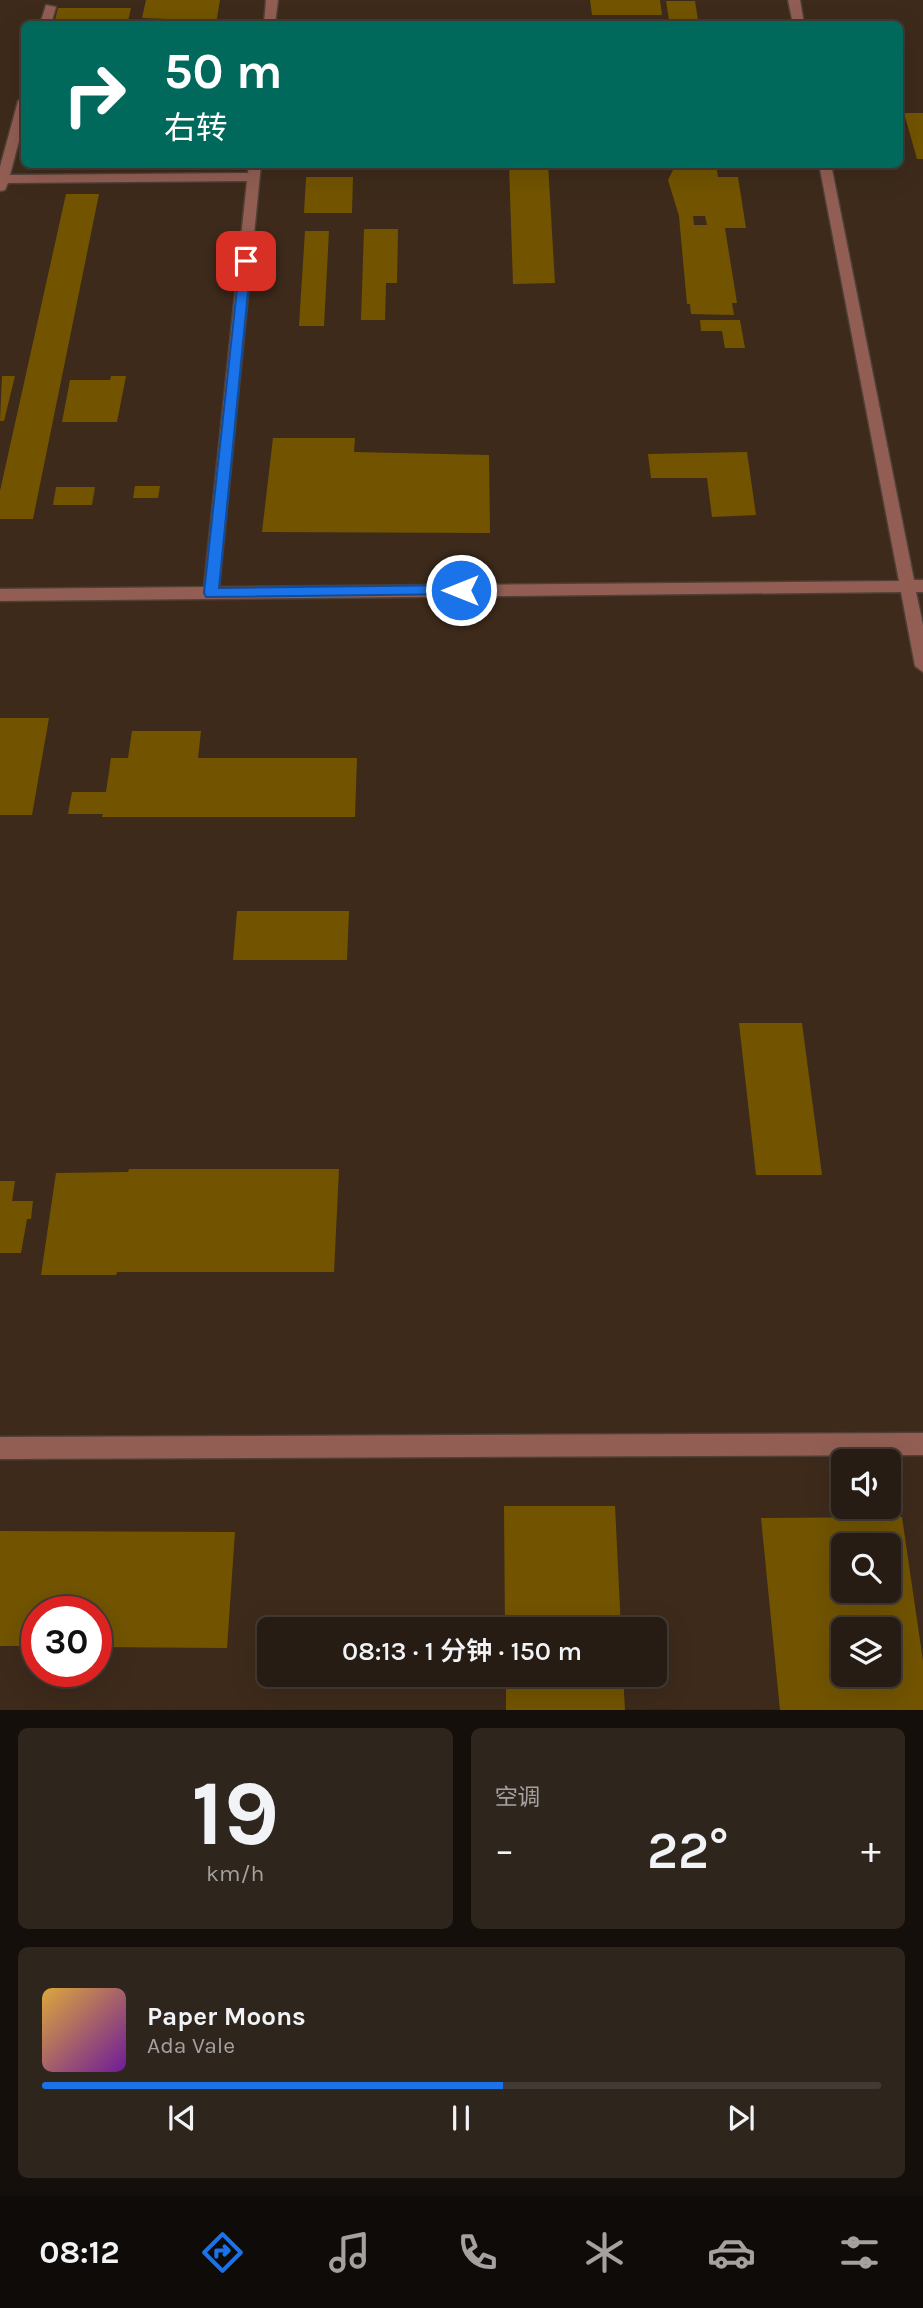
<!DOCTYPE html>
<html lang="zh">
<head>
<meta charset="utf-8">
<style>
	:root { --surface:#261c14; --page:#2e251d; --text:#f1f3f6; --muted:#a4a1a0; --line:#423a34; --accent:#1a73e8 }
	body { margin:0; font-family:Karla,"Noto Sans SC",sans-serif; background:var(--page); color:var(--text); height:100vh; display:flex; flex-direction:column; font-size:26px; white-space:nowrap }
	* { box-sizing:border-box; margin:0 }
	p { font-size:23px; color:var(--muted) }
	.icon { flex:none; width:38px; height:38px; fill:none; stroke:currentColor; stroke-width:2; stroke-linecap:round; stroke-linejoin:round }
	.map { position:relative; height:1710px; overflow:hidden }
	.panel { display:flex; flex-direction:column; gap:18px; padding:18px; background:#150f0b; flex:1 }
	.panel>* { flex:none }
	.hud { position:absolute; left:21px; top:21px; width:882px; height:147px; border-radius:10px; box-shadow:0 7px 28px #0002,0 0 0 2px var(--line); background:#00695c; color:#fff; overflow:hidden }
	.tools { position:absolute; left:831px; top:1449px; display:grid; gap:14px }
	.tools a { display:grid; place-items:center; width:70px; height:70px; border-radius:10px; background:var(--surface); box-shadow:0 7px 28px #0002,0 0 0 2px var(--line); font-size:35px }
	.speed { position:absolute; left:21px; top:1596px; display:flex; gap:14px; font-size:35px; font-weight:700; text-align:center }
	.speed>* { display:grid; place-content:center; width:91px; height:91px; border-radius:50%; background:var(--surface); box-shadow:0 7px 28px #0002,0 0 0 2px var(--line); line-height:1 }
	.speed .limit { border:10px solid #d22; background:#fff; color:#111 }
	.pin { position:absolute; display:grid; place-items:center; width:60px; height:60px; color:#fff; margin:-30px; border-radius:14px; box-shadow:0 4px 10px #0006 }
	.me { position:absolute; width:77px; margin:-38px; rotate:270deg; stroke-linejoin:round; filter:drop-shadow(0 0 5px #0008) }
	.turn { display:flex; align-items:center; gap:24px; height:147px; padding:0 28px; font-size:32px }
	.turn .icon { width:91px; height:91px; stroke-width:2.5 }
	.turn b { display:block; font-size:49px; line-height:60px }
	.big { font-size:52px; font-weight:600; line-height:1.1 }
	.panel .tile { flex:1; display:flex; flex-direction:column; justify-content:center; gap:10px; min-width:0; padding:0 24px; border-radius:10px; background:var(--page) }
	.panel .dial { align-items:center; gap:0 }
	.dial b { font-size:91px; line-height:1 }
	.song { display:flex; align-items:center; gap:21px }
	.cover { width:84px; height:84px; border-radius:10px; background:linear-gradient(135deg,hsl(40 70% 55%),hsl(280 70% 35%)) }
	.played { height:7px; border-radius:4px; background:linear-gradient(90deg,var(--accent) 55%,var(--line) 55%) }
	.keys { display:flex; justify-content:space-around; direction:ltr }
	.heat { display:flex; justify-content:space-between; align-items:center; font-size:38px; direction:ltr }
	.panel .tiles { flex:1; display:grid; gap:18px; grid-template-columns:1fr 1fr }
	.tile:last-child { grid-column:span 2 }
	.trip { position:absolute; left:257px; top:1617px; width:410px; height:70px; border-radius:10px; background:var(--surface); box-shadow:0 7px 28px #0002,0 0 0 2px var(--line); font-weight:600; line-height:70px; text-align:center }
	.tab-bar { display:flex; height:112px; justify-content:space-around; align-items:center; background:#0f0b08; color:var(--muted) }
	.tab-bar .icon { width:49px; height:49px }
	.tab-bar .selected { color:var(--accent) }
	.tab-bar b { font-size:32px; color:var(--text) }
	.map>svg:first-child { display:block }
	.built { fill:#3d2a1b; fill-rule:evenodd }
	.building { fill:#725400; fill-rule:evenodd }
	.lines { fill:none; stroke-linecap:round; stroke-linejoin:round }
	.minor-casing { stroke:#4e4037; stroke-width:3 }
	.minor { fill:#925e53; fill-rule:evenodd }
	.route { fill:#1a73e8; stroke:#114b97; stroke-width:2 }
</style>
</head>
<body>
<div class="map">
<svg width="923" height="1710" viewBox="0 0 923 1710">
	<rect width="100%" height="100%" fill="#33251b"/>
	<path class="built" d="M0 0H923V1709L0 1710ZM24 24H900V164H24ZM844 1461H889V1507H844ZM844 1545H889V1591H844ZM37 1612H96V1671H37ZM270 1629H654V1675H270ZM844 1629H889V1675H844Z"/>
	<g class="building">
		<path d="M146 0H220L216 24H196V20L142 18Z"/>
		<path d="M590 0H660L662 15H592Z"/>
		<path d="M666 1H695L698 20H669Z"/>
		<path d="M58 8H131L128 21H154L153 24H54Z"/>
		<path d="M904 113H923V159H917Z"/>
		<path d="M509 164H548L555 283 513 284Z"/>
		<path d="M673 164H716L718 177H738L746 228H725L737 303H732L734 315 691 314 690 304H687L679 216 668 180 673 170ZM693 216H705L707 225H694Z"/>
		<path d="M306 177H353L352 213H304Z"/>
		<path d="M66 194H99L33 519H0V491Z"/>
		<path d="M364 229H398L397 283H386L385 320H361Z"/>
		<path d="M305 231H329L324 326H299Z"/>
		<path d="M700 320H740L745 348H725L722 331H701Z"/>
		<path d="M2 376H15L4 421H0Z"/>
		<path d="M111 376H126L117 422H62L70 380H110Z"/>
		<path d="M273 438H355L354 452 489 455 490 533 262 532Z"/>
		<path d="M747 452 756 515 712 517 707 478H651L648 454Z"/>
		<path d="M135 486H160L158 498H133Z"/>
		<path d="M56 487H95L92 505H53Z"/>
		<path d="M0 718H49L32 815H0Z"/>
		<path d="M132 731H201L198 758H357L355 817H102L103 814H68L72 792H106L111 758H128Z"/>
		<path d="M237 911H349L347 960H233Z"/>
		<path d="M739 1023H802L822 1175H756Z"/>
		<path d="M129 1169H339L334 1272H117L116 1275H41L56 1173 128 1172Z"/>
		<path d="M0 1181H15L12 1201H33L31 1219H27L21 1253H0Z"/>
		<path d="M504 1506H615L621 1629H505Z"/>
		<path d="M902 1517 923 1661V1710H780L761 1518ZM844 1545H889V1591H844ZM844 1629H889V1675H844Z"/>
		<path d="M0 1531 235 1532 227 1648 96 1647V1612H37V1646H0Z"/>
		<path d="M506 1675H623L625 1710H506Z"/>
	</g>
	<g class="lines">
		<g class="minor-casing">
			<g id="minor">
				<path d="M266 0H278L275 24H264Z"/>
				<path d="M788 0H800L804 24H793Z"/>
				<path d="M46 5 56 7 51 24H40Z"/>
				<path d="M24 97V122L10 175 248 173 249 164H261L219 587 899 581 819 164H831L914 580H923V592H916L923 625V672L915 666 901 592 0 601V589L204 587 247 181 8 183 5 190 0 191V167L18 101Z"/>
				<path d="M923 1433V1455L0 1459V1437Z"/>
			</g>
		</g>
		<use href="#minor" class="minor"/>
	</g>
	<path class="route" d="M246 257 251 261 219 588 461 585 466 587V594L206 597 204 593 240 261Z"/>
</svg>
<div class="tools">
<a><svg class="icon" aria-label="sound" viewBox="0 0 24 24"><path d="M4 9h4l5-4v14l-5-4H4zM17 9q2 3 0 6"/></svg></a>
<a><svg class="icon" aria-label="search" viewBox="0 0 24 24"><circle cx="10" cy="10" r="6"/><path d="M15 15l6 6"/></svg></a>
<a><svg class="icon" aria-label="layers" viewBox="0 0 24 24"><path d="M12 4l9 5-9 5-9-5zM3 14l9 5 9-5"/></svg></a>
</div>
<div class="speed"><div class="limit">30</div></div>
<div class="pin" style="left:246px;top:261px;background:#d93025"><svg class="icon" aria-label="arrive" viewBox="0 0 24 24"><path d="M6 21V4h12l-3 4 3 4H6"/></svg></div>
<svg class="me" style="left:461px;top:590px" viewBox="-20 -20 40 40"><circle r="17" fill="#1a73e8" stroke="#fff" stroke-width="3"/><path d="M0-11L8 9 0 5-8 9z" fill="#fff"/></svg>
<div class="trip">08:13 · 1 分钟 · 150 m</div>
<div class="hud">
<div class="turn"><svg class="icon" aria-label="right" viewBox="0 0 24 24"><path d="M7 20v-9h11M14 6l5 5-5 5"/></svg><div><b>50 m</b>右转</div></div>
</div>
</div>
<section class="panel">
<div class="tiles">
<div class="tile dial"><b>19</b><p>km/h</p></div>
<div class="tile"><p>空调</p>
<div class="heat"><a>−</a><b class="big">22°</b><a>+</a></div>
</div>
<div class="tile">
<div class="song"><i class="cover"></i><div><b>Paper Moons</b><p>Ada Vale</p></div></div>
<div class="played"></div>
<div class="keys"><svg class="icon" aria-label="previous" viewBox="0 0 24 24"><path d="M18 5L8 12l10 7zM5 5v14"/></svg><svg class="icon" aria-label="pause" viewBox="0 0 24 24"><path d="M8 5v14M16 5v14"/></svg><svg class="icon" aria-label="next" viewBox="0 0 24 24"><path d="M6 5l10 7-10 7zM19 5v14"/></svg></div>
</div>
</div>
</section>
<nav class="tab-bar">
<b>08:12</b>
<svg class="icon selected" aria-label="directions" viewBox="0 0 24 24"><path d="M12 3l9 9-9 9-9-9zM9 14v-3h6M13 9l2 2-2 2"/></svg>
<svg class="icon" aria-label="music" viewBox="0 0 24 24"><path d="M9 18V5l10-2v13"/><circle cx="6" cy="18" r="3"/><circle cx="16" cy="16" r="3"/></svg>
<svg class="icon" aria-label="phone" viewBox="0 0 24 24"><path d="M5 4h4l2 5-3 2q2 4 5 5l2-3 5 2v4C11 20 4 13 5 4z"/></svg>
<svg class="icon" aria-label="climate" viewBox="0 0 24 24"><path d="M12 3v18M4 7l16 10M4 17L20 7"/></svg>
<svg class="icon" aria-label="car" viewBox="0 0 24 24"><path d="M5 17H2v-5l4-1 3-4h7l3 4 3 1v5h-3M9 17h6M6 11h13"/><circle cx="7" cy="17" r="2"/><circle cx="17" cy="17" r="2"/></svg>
<svg class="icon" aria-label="filters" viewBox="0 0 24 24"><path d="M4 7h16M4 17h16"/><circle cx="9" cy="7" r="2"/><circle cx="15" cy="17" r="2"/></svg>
</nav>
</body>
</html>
